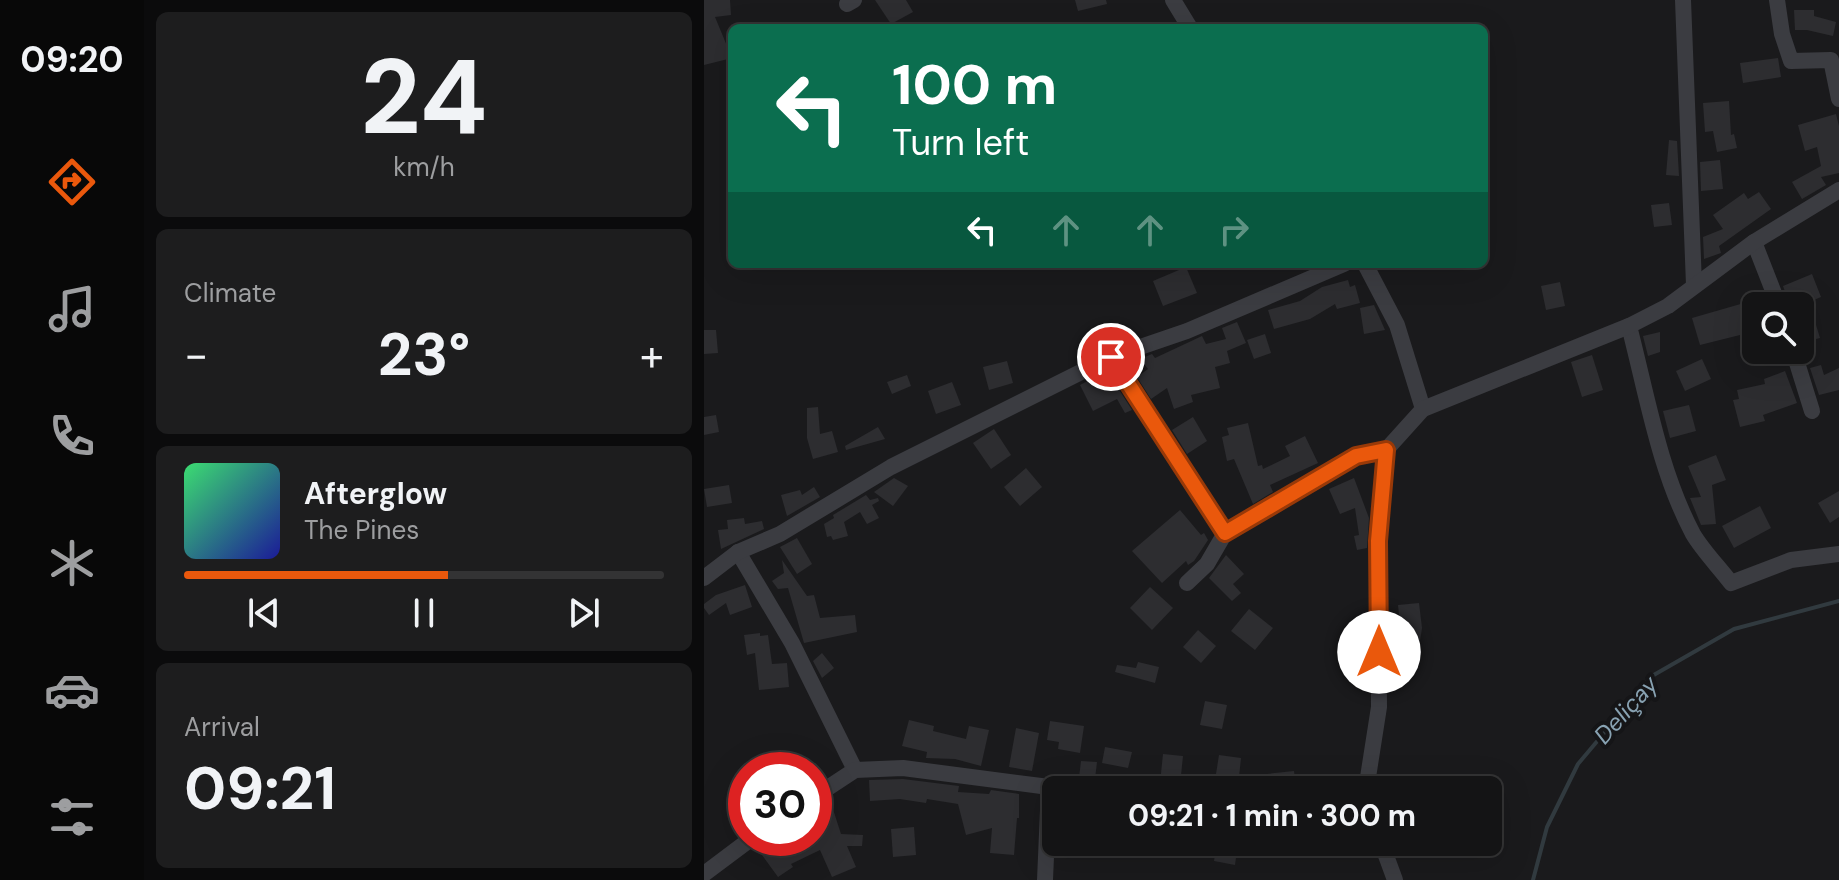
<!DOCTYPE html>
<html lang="en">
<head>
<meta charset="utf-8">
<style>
	:root { --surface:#141415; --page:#1d1d1e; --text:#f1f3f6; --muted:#9d9ea0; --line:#333334; --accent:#ea580c }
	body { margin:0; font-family:"DM Sans",sans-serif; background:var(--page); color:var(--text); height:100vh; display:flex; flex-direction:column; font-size:30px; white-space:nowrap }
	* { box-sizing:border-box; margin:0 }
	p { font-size:26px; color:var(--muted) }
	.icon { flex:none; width:44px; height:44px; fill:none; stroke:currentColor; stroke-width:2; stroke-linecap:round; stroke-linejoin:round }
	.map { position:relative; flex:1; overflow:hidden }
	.panel { display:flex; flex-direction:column; gap:12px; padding:12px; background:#0b0b0c; width:560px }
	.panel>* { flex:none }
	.top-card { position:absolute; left:24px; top:24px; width:760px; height:244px; border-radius:12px; box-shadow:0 8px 32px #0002,0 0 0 2px var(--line); background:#0b6e4f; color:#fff; overflow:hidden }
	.tools { position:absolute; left:1038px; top:292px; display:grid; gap:16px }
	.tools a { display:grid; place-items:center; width:72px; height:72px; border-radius:12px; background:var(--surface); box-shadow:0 8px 32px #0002,0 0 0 2px var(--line); font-size:40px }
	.speed { position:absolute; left:24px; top:752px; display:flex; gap:16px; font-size:40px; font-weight:700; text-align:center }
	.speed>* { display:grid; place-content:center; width:104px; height:104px; border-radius:50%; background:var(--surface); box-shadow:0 8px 32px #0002,0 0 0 2px var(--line); line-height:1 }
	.speed .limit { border:12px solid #d22; background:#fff; color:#111 }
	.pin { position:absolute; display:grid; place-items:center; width:68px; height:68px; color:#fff; margin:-34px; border:4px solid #fff; border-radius:50%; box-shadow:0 2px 8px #0007 }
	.me { position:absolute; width:88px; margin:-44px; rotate:0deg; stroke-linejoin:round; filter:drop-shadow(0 0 6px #0008) }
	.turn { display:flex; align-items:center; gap:28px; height:168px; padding:0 32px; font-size:36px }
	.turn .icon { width:104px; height:104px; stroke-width:2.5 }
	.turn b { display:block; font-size:56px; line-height:68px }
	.lanes { display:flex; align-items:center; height:76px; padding:0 32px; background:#0003; justify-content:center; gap:40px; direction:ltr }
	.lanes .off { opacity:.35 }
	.big { font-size:60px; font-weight:700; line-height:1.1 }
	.panel .tile { flex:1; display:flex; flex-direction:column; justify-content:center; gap:12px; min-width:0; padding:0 28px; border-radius:12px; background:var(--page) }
	.panel .dial { align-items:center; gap:0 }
	.dial b { font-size:104px; line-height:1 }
	.song { display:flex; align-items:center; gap:24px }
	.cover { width:96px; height:96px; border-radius:12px; background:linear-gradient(135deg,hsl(140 70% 55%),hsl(240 70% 35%)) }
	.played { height:8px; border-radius:4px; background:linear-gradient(90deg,var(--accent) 55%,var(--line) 55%) }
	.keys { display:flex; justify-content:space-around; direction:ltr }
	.heat { display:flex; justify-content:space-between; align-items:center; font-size:44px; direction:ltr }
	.trip { position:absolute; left:338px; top:776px; width:460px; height:80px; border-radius:12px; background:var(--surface); box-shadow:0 8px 32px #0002,0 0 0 2px var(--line); font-weight:700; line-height:80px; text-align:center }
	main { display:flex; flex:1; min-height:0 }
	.tab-bar { display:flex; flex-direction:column; width:144px; justify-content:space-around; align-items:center; background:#080808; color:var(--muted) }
	.tab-bar .icon { width:56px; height:56px }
	.tab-bar .current { color:var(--accent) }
	.tab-bar b { font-size:36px; color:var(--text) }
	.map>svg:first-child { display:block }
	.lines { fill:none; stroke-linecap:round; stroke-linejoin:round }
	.stream { stroke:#313a3f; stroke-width:4 }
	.building { fill:#2d2d30 }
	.minor { stroke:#3b3c41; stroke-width:16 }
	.route-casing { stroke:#983908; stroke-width:20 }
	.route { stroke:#ea580c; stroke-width:14 }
	.labels { text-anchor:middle; stroke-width:8; stroke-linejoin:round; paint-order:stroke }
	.water-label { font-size:24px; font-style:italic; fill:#88a2b2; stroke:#151517 }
</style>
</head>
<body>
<main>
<nav class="tab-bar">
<b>09:20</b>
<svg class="icon current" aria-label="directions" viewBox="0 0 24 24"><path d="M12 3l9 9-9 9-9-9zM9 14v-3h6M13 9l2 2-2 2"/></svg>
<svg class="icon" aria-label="music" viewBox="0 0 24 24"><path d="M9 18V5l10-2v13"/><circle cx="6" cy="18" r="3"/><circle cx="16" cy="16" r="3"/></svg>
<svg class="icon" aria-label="phone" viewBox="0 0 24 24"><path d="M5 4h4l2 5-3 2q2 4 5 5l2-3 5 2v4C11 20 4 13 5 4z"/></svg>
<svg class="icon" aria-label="climate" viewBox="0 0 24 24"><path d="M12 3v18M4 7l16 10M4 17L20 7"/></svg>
<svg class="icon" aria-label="car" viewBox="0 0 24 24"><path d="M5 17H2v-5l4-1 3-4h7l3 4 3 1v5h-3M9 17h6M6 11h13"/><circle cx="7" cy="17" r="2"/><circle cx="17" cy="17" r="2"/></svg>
<svg class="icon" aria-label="filters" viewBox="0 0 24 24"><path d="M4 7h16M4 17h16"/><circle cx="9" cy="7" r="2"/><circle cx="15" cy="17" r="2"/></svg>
</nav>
<section class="panel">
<div class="tile dial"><b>24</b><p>km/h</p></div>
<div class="tile"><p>Climate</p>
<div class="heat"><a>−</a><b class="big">23°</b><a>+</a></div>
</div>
<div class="tile">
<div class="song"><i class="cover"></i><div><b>Afterglow</b><p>The Pines</p></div></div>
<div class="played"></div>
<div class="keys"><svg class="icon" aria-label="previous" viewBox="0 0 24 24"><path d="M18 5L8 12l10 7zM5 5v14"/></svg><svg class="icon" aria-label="pause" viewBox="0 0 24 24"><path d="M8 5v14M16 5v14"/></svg><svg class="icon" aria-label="next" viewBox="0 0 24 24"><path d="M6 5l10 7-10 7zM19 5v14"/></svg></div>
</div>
<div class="tile"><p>Arrival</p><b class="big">09:21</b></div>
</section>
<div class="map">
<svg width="1135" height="880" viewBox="0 0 1135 880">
	<rect width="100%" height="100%" fill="#1a1a1c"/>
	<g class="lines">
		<path class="stream" d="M829 880 843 827 874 764 948 676 1030 629 1135 601"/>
	</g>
	<g class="building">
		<path d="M0 0H26L27 15 11 17 28 58 0 65Z"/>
		<path d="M171 0H202L209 12 187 24Z"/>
		<path d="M371 0H402L403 4 374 11Z"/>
		<path d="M1090 10H1110V16L1132 22 1129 36 1103 30H1091Z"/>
		<path d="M1074 58 1077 77 1039 83 1036 63Z"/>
		<path d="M1025 101 1027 135 1030 134 1033 148 1013 152 1009 131 1001 132 999 103Z"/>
		<path d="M1132 114 1135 126V173L1117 177 1122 185 1098 199 1088 182 1117 166 1113 147 1101 151 1094 125Z"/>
		<path d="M965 140 973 141 975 176 962 175Z"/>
		<path d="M1016 160 1019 189 997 191 996 162Z"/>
		<path d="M1055 192 1067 209 1015 246 1017 253 1000 259 999 237 1019 229 1009 215 1040 193 1044 199Z"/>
		<path d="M965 203 968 225 950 227 947 205Z"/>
		<path d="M482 267 493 293 459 306 449 281Z"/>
		<path d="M1108 274 1117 297 1105 302 1116 338 1108 340 1109 344 1099 347 1096 342V306H1086L1079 286Z"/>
		<path d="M644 280 646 287 651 285 656 303 633 309 631 304 606 319 570 329 564 310 596 301 618 287Z"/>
		<path d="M856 282 861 306 842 310 837 286Z"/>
		<path d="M1040 303 1052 331 996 345 988 318Z"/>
		<path d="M670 305 681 330 660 334 656 308Z"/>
		<path d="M533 322 542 343 523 351 526 363 511 367 516 388 487 395 489 402 470 409 463 388 447 399 433 377 444 369 436 359 448 354 451 358 498 336 502 344 522 339 518 328Z"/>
		<path d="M0 330H12L14 353 0 354Z"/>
		<path d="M956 332V352L944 356 939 336Z"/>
		<path d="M561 334 567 353 550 359 543 340Z"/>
		<path d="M888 355 899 390 878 397 867 362Z"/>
		<path d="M998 359 1007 379 981 391 972 371Z"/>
		<path d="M303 361 309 383 285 390 279 367Z"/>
		<path d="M1117 365 1120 375 1135 368V390L1115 395 1106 368Z"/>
		<path d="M403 371 428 410 421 413 413 399 389 411 376 385Z"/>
		<path d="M1081 371 1093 403 1059 415 1061 421 1036 427 1029 400 1035 399 1033 390 1061 384 1060 379Z"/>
		<path d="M203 375 207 386 188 394 183 382Z"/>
		<path d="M248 382 257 405 232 414 224 391Z"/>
		<path d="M985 405 992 431 966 438 959 411Z"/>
		<path d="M114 407 116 434 128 431 134 452 109 459 103 438V408Z"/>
		<path d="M12 415 15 432 0 435V417Z"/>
		<path d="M489 417 503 441 483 454 468 430Z"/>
		<path d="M544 423 554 466 558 465 559 469 586 456 581 446 601 436 614 463 566 485 569 492 549 504 530 459 523 461 518 437 525 435 523 428Z"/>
		<path d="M174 427 181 439 142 450 141 446Z"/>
		<path d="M290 429 307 455 287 469 269 443Z"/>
		<path d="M1012 455 1022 480 1008 485 1012 524 997 525 986 498 997 497 984 466Z"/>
		<path d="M322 468 338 487 316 506 300 487Z"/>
		<path d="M190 478 204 486 189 506 170 492Z"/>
		<path d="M650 478 665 518 663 548 653 550 650 536 655 535 651 508 636 514 625 489Z"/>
		<path d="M25 485 28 503 3 507 0 489Z"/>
		<path d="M110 487 116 497 83 516 77 495 96 490 98 495Z"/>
		<path d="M1135 491V517L1126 523 1114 503Z"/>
		<path d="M162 495 166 500 174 498 175 501 168 505 175 518 163 524 156 512 140 522 144 536 129 540 127 536 123 537 120 524 130 518 129 515Z"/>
		<path d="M1056 506 1067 528 1030 548 1018 526Z"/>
		<path d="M476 510 497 535 500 533 504 540 490 561 484 565 482 561 458 583 428 551Z"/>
		<path d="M40 518 41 524 58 521 60 529 17 549 14 530 24 529 23 520Z"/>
		<path d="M93 538 108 564 93 574 76 547Z"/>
		<path d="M522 555 540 574 529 584 537 593 528 601 505 578Z"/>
		<path d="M78 560 103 596 110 595 116 618 151 615 153 632 100 643 84 588 74 589 68 581 80 573Z"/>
		<path d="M41 585 48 607 26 615 22 603 5 615 0 608V604L12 595Z"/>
		<path d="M446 587 469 608 448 630 426 608Z"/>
		<path d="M715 603 718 628 714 654 694 651 697 634 694 605Z"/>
		<path d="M545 609 569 628 551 650 527 631Z"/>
		<path d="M494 630 512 646 497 663 479 647Z"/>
		<path d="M56 633V636L64 635 68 664 83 663 85 687 55 690 51 653 43 655 40 635Z"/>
		<path d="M118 653 130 668 118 678 109 661Z"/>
		<path d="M434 662 455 667 451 683 411 672 413 665 432 668Z"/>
		<path d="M501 701 523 705 518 729 496 725Z"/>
		<path d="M205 720 230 726 229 731 262 739 265 726 285 730 277 766 251 759 222 758 223 752 198 746Z"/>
		<path d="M346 721 380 726 376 753 354 749 355 742 343 740Z"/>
		<path d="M312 728 335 733 328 771 305 767Z"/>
		<path d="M401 747 428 752 424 768 398 763Z"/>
		<path d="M459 754 479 756 476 785 456 783Z"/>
		<path d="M515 755 537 758 535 777 512 774Z"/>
		<path d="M377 761 393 762 391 779 375 778Z"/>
		<path d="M590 771 592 789 555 790 553 775Z"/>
		<path d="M199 779 255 786 254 792 285 794 287 790 315 794V818H313L310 855 286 853 288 828 262 835 254 804 223 799 222 803 196 799 166 801 165 780Z"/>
		<path d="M126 800 137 834 159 835 158 846H143L152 867 128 877 116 850 87 864 89 867 74 877 53 848 59 838H110V808Z"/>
		<path d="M210 827 212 855 189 857 187 829Z"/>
		<path d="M365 842H387L385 857 363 854Z"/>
		<path d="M513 842H529L528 849 533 850 531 865 510 861Z"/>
	</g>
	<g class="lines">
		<g class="minor">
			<path d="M469 0 486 28"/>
			<path d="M979 0 990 285"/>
			<path d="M1073 0 1078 34 1087 61 1127 60 1135 99"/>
			<path d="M143 4 150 0"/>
			<path d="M1050 242 1075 306"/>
			<path d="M661 264 693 325 719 409"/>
			<path d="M925 326C943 395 955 470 989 534 999 551 1015 567 1027 583L1087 560 1135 554"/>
			<path d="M1089 350 1108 411"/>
			<path d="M407 357 521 533"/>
			<path d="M34 552 88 643 151 770"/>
			<path d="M0 578 34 552 76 534 187 467 407 357 483 331 640 264"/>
			<path d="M483 583 503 564 521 533 652 456 682 450 719 409 925 326 964 306 1050 242 1135 190"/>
			<path d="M662 790 675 707 674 541 682 450"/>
			<path d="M110 797 151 770 199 768 345 787 399 790"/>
			<path d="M677 842 691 880"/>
			<path d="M0 874 48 838"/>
			<path d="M341 880 345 787"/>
		</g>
	</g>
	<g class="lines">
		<g class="route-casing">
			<path id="route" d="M407 357 521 533 652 456 682 450 674 541 675 652"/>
		</g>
		<use href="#route" class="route"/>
	</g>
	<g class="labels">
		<g class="water-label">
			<text transform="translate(922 710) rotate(-48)" y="8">Deliçay</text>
		</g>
	</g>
</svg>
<div class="tools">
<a><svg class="icon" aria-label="search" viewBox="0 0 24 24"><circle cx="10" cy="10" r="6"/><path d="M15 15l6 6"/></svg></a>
</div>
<div class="speed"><div class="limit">30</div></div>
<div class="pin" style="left:407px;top:357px;background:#d93025"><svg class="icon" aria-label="arrive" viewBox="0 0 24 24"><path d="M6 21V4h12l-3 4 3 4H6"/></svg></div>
<svg class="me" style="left:675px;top:652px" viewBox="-20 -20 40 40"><circle r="19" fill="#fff"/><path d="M0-13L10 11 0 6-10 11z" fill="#ea580c"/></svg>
<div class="trip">09:21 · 1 min · 300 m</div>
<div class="top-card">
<div class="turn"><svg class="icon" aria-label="left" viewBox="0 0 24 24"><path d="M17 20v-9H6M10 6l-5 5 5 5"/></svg><div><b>100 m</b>Turn left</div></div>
<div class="lanes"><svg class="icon" aria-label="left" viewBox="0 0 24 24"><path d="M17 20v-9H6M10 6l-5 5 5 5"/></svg><svg class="icon off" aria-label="ahead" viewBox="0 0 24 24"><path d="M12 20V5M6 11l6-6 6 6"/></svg><svg class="icon off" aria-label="ahead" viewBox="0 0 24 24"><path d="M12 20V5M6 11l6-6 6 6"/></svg><svg class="icon off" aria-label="right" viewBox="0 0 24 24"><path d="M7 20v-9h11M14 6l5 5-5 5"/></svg></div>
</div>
</div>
</main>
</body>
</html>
